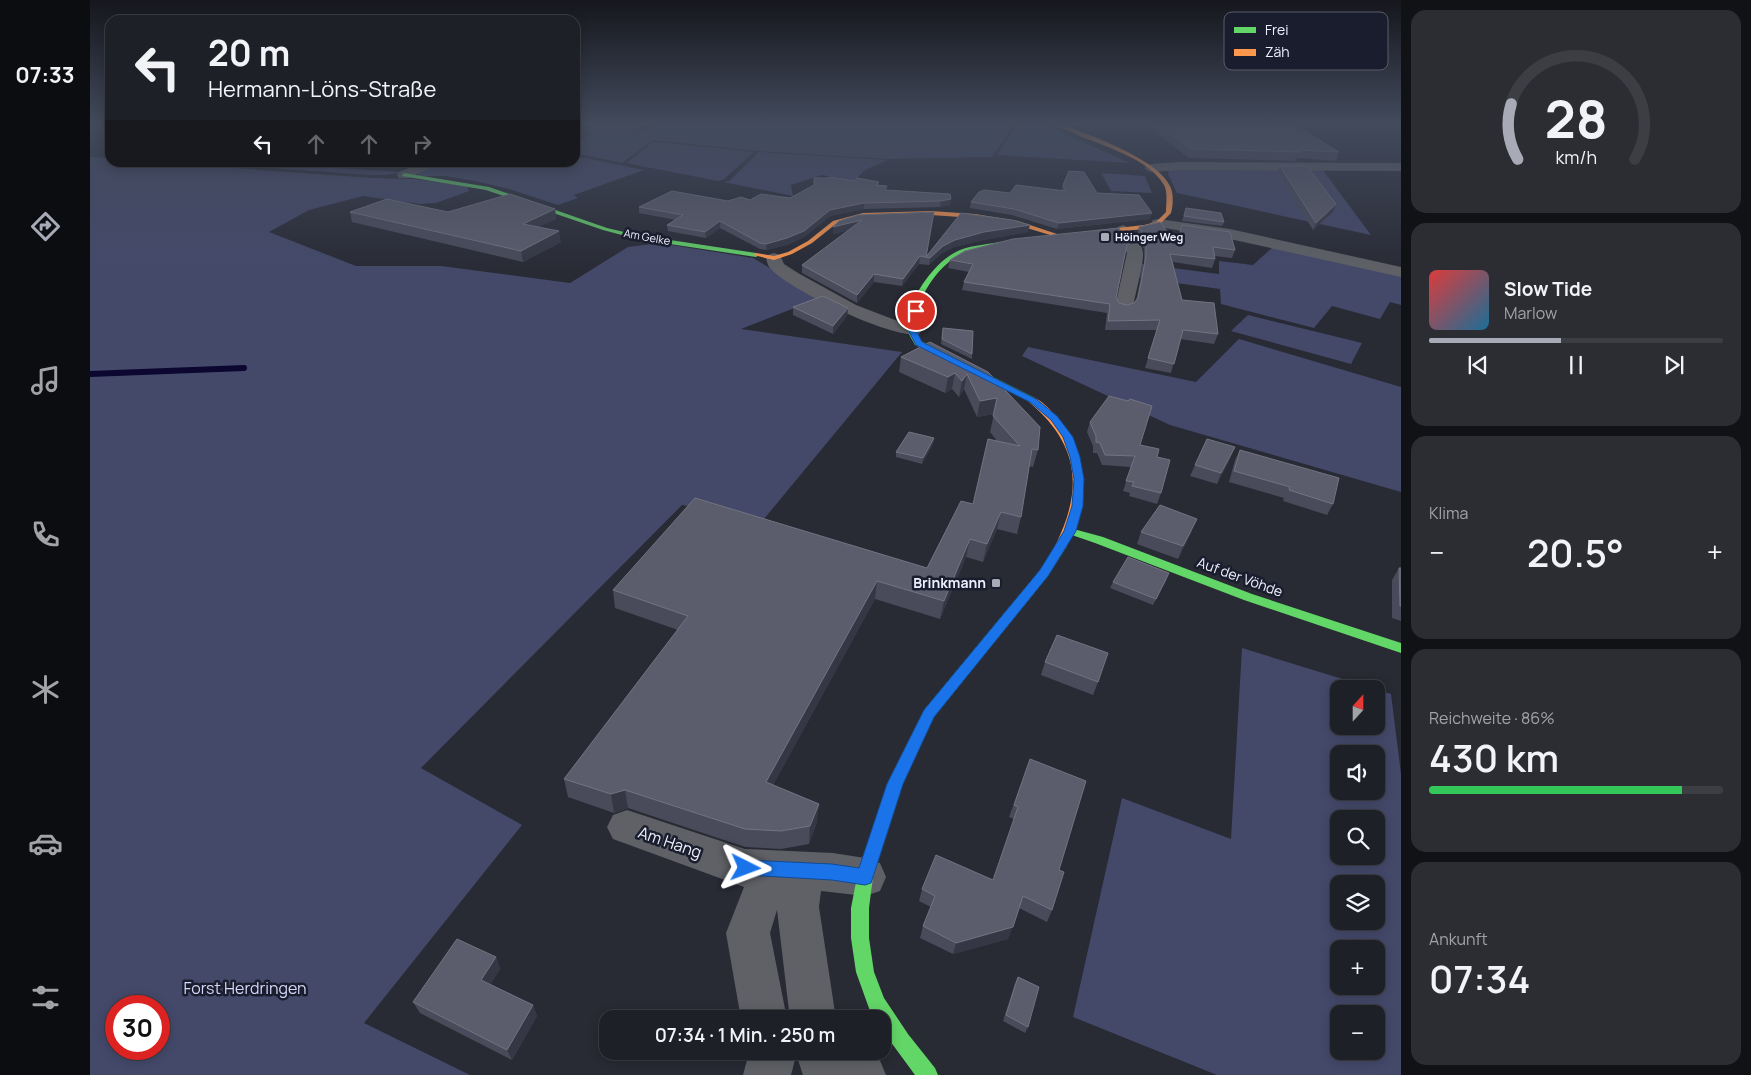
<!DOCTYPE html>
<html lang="de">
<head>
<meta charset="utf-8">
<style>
	:root { --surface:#1e2027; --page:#2b2d33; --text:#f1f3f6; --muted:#a1a3a7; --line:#3c3e44; --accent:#a8abb6 }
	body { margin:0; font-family:Manrope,sans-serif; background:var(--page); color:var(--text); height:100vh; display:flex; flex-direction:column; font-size:19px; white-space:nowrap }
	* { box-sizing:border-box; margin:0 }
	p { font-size:16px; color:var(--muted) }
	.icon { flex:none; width:28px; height:28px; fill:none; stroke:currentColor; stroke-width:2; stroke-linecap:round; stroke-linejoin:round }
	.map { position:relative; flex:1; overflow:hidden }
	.sheet { display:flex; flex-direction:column; gap:10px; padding:10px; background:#101215; width:350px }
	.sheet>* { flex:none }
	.hud { position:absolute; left:15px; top:15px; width:475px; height:152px; border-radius:15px; box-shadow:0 2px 12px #0003,0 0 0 1px var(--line); background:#1e2027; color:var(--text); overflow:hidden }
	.needle { width:32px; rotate:21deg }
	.fabs { position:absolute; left:1240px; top:680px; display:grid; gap:10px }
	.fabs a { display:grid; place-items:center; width:55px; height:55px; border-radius:10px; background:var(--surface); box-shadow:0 2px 12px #0003,0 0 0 1px var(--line); font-size:25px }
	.speed { position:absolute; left:15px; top:995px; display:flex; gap:10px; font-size:25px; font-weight:700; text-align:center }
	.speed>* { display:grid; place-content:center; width:65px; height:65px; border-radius:50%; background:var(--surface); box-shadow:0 2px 12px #0003,0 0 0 1px var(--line); line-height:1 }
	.speed .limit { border:8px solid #d22; background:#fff; color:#111 }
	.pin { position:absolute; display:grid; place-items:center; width:42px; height:42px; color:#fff; margin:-21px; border:2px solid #fff; border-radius:50%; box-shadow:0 1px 5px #0007 }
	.me { position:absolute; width:55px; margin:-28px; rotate:93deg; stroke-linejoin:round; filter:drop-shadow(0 0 4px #0008) }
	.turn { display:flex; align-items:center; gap:18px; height:105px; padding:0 20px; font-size:22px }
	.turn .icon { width:65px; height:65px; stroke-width:2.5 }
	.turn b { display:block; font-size:35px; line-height:42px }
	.lanes { display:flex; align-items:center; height:48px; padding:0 20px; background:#0003; justify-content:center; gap:25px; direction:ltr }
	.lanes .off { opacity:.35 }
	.big { font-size:38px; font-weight:600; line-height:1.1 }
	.sheet .tile { flex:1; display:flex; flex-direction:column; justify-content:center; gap:8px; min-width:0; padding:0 18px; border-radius:15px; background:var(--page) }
	.sheet .dial { align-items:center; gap:0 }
	.dial svg { height:130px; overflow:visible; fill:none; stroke:var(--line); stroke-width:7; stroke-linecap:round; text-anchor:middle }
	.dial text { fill:var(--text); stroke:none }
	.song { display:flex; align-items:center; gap:15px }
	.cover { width:60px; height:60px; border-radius:8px; background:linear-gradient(135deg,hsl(0 70% 55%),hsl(200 70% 35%)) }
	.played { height:5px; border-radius:2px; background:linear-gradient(90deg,var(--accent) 45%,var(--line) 45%) }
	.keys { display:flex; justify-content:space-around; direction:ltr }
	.heat { display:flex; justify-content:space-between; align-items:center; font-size:28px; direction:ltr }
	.charge { height:8px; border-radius:4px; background:linear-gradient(90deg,#34c759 86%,var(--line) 0) }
	.trip { position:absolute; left:509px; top:1010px; width:292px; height:50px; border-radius:15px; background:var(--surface); box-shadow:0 2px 12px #0003,0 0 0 1px var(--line); font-weight:600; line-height:50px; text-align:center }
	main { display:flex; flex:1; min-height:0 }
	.menu { display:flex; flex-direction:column; width:90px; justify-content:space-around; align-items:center; background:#0c0d10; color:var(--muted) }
	.menu .icon { width:35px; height:35px }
	.menu .on { color:var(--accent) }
	.menu b { font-size:22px; color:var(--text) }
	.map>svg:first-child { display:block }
	.green { fill:#44496a; fill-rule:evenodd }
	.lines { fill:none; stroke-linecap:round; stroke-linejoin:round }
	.stream { stroke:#0b0730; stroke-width:6 }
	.street { fill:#5f6166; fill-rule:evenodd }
	.fast { fill:#63d668; fill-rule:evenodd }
	.slow { fill:#ff974d; fill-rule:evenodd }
	.wall { fill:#494b5a }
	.shaded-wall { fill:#353744 }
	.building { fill:#5b5d6c; stroke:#727482 }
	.route { fill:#1a73e8; stroke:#114b97 }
	.poi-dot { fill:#a8abb6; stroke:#1a1d2e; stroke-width:2 }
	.labels { text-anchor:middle; stroke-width:5; stroke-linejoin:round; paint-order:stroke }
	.far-street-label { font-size:11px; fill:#edf0fc; stroke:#1a1d2e }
	.far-poi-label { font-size:11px; font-weight:bold; fill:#edf0fc; stroke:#1a1d2e; text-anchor:start }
	.street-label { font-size:14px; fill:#edf0fc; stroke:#1a1d2e }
	.poi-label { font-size:14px; font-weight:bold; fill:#edf0fc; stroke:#1a1d2e; text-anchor:end }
	.near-street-label { font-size:16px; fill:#edf0fc; stroke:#1a1d2e }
	.near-park-label { font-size:16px; fill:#d2d8f9; stroke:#1a1d2e }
	.key { fill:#1a1d2e; stroke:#595c6c; stroke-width:1 }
	.key-label { font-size:14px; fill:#edf0fc }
</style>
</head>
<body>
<main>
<nav class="menu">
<b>07:33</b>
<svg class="icon on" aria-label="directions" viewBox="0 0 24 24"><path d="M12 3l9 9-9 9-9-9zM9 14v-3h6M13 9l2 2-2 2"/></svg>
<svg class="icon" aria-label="music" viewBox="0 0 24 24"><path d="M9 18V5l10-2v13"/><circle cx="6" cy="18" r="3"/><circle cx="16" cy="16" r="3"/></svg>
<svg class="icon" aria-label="phone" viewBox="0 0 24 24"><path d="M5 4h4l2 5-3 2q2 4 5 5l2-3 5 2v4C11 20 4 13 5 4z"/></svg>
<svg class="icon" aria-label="climate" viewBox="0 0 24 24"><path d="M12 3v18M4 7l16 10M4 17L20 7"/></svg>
<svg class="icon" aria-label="car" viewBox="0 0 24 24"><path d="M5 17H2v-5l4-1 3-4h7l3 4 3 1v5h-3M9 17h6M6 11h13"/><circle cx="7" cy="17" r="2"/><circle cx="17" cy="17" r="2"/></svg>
<svg class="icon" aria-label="filters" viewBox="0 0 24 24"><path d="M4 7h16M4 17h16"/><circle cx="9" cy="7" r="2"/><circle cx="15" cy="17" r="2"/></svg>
</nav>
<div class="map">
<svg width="1311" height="1075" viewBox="0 0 1311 1075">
	<rect width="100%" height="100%" fill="#282a34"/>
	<g class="green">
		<path d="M485 124H924L902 157 796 159 666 151 563 140 532 163 485 153V141L503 134 485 131Z"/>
		<path d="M927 124H952L1040 163 907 155Z"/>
		<path d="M563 142H567L664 152 633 180 628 181 536 163Z"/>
		<path d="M669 152 798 160 775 170 764 181 732 175 701 185 703 196 633 182 639 181Z"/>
		<path d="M485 156 554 170 484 195 488 198 468 205 419 189 385 181 355 176H329L327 170 351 163 485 162Z"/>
		<path d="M0 157 20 158V162L75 163 282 178 324 179 377 186 379 191 346 203 330 204 273 196 219 210 179 232 266 266H351L480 283 538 247 569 243 663 258 730 298 651 329 812 352 674 519 592 505 331 768 432 825 274 1023 380 1075H0ZM26 1006H69V1049H26Z"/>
		<path d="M111 163H160L315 172 295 175H279Z"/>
		<path d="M1079 169H1232L1281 235 1087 193 1078 174Z"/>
		<path d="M1011 173 1055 176 1062 193 1021 191Z"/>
		<path d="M1183 247 1311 276V305L1300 302 1290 319 1242 306 1224 328 1131 304 1130 289 1050 278 1052 264 1129 274V261L1163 265Z"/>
		<path d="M1158 315 1272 343 1261 364 1141 331Z"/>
		<path d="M1149 339 1311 387V492L1080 425 932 356 938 347 1106 382Z"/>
		<path d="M1152 648 1285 689H1249V726H1286V689L1301 694 1311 774V1075H1127L983 1017 1032 798 1141 839ZM1249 754H1286V791H1249ZM1249 819H1286V856H1249ZM1249 884H1286V921H1249ZM1249 949H1286V986H1249ZM1249 1014H1286V1051H1249Z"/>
	</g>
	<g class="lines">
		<path class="stream" d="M0 374 154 368"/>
		<g class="street">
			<path d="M968 124H990L989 126 972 129 966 126Z"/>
			<path d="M334 162H353L319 178H309L307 175 309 172Z"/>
			<path d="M1090 162 1311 163V171L1090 170 1060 172 1054 168 1060 164Z"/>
			<path d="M1068 219 1140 229 1311 267V277L1140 239 1063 226 1061 223 1063 220Z"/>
			<path d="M1033 225C1042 228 1052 243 1053 253 1054 263 1045 295 1043 307L1040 311 1034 312 1028 311 1025 307 1037 253 1031 238 1025 230 1028 227Z"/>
			<path d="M684 253 690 255 694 264 708 273 766 305 805 320 829 326 832 330 829 334C804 340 697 289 680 268 678 266 677 262 676 258L678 255Z"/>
			<path d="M537 810 655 849 743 853 775 858 790 863 796 877 790 891 775 896 731 891 729 907 746 1019H700L687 910 680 933 697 1019H651L636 933 654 887 523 839 517 827 523 815Z"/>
			<path d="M657 1051H705L706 1056 701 1075H653L658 1056Z"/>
			<path d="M705 1051H786L796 1075H713Z"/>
		</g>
		<g class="fast">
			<path d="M314 173 399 187 517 228 547 235 666 253 669 255 666 257 547 239 513 230 396 190 312 176Z"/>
			<path d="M910 242 912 243V245C897 249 881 248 867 256 842 272 816 312 831 341L945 398V402L942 403 825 345C823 340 819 336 818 331 813 305 843 264 864 253 878 245 895 245 910 242Z"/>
			<path d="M980 528 1013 537 1162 594 1311 643V653L1154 600 1005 543 976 533 974 531Z"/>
			<path d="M971 542 977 546 958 576 844 717 813 784 783 877 779 908V938L784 972 794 998 818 1034 845 1068 848 1075H825L792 1030V1019H785L780 1011 766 972 761 938V908L767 877 797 784 834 710 950 570 967 543Z"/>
		</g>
		<g class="slow">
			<path d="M965 124H970C998 134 1068 159 1080 186 1084 194 1083 206 1081 213L1070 224 1055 229 990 235 989 234 992 232 1054 225 1066 222 1076 212C1076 203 1078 193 1074 185 1056 153 994 142 965 124Z"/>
			<path d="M841 211 885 214 928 221 973 236 970 238 927 225 885 218 841 215 773 217 747 223 722 243 702 254 684 260 663 255 666 253 684 256 698 252 718 241 743 221 773 213Z"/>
			<path d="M942 397C952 400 962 411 968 419 999 457 1000 507 975 549L971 550 965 546C994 488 989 444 939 402V398Z"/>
		</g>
	</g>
	<g class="wall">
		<path d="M485 124H575L542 136 503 131Z"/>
		<path d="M1061 124H1203L1249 152 1246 161 1207 158 1206 161 1099 158 1060 128Z"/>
		<path d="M1190 166 1243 212 1223 230 1187 172Z"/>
		<path d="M764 181 789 182 788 186 796 190 860 194V205L850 207 774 209 740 216 714 237 697 245 676 250 670 249 630 228 616 238 578 231 577 225 586 220 549 213V207L700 198Z"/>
		<path d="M973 185 1007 193 1060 219 967 229 922 215 880 208 881 202 920 193 971 191Z"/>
		<path d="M1096 208 1134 222 1132 226 1092 221Z"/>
		<path d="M465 209 466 219 448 227 471 242 433 262 262 222 260 212H358Z"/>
		<path d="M871 213 938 232 893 240 864 247 852 253 839 265 829 264 812 286 784 282 767 303 712 273V265L759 230 743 234 749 221 836 256Z"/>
		<path d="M1092 225 1145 250 1142 258 1125 256V259L1122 268 1083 262 1092 300 1128 334 1124 344 1090 339 1081 373 1055 368 1067 330H1015L1017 313 872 290 874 282 879 272 858 268 860 260 875 251 1026 298 1029 303 1037 305 1044 303 1046 300 1054 264V249L1047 235 1049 227 1086 243Z"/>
		<path d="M703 307 758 308 757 316 743 334 703 315Z"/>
		<path d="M853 328 882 354V359L851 344Z"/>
		<path d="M811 357 898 372 948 450 943 467 939 466 931 517 927 534 907 529 893 562 876 557 850 619 785 599 683 785 727 822 719 844 691 849 655 847 538 808 524 813 478 797 474 779 588 630 525 608 523 590 837 568 883 504 907 441 900 432 904 414 887 417 874 389 869 397 862 389 855 393 809 372Z"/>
		<path d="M1000 422 1050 445 1067 457 1071 493 1067 504 1039 496 1040 493 1033 491 1041 467 1012 465 1007 453H1003V446L997 432Z"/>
		<path d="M844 438 843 444 832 464 806 457V452Z"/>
		<path d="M1150 450 1243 504 1237 515 1193 501 1194 498 1139 482 1145 460Z"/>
		<path d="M1140 459 1127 484 1100 476 1105 465Z"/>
		<path d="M1102 531 1088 559 1047 544 1051 532Z"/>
		<path d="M1309 568H1311V621L1302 618V580Z"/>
		<path d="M1077 579 1063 605 1020 588 1023 582Z"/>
		<path d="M955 662 1008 682 1003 695 951 675Z"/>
		<path d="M940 759 969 870 962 910 957 922 929 908 918 939 863 954 830 938 833 926 841 907 829 901 832 889 903 880 924 819 919 817Z"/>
		<path d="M406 957 410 969 400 985 443 1005 447 1016 422 1060 330 1013 323 1002Z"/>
		<path d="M928 977 938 1027 935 1033 913 1021 925 983Z"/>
	</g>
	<g class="shaded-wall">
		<path d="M500 124H503V131L485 134V126Z"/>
		<path d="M555 124H575L542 136 541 129Z"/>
		<path d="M861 199 860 205 850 207 851 201Z"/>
		<path d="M774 203V209L740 216 714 237 697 245 676 250V244L740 210Z"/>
		<path d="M1246 204 1243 212 1223 230 1226 223Z"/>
		<path d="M465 209 466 219 434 234 433 224Z"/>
		<path d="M1062 213 1060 219 967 229 969 223Z"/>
		<path d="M772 220 771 227 743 234V227Z"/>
		<path d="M630 221V228L616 238 615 232Z"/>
		<path d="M940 225 938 232 893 240 864 247 852 253 839 265 840 258 853 246 865 240 894 232Z"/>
		<path d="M469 231 471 242 433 262 431 251Z"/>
		<path d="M830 256 829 264 812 286 813 279Z"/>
		<path d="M784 274V282L767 303V295Z"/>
		<path d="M758 308 757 316 743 334V326Z"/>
		<path d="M865 373 862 389 855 393 858 377Z"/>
		<path d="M877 374 874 389 869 397 872 381Z"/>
		<path d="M907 398 904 414 887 417 890 401Z"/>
		<path d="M844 438 843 444 832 464 833 458Z"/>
		<path d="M1145 447 1140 459 1127 484 1131 473Z"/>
		<path d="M911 512 907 529 893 562 897 544Z"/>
		<path d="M1107 519 1102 531 1088 559 1093 546Z"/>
		<path d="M880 539 876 557 850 619 854 601Z"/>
		<path d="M787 581 785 599 675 800 676 782Z"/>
		<path d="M535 790 538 808 524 813 521 794Z"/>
		<path d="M729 804 727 822 719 844 720 826Z"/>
		<path d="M923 927 918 939 863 954 866 943Z"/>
		<path d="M406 957 410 969 396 992 391 980Z"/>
		<path d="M443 1005 447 1016 422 1060 417 1050Z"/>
	</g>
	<g class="building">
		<path d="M485 124H500L485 126Z"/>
		<path d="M506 124H555L541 129Z"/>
		<path d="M1068 124H1203L1249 152 1208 150 1210 152 1102 149Z"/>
		<path d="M1190 166H1217L1246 204 1226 223Z"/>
		<path d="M979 171 994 172 1007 193 1049 195 1062 213 969 223 924 209 881 202 889 192 894 190 920 193 926 185 976 191 973 185Z"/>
		<path d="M740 177 764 181 767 178 789 182 786 185 797 186 795 190 860 194 861 199 851 201 774 203 740 210 714 231 697 238 676 244 670 243 630 221 615 232 577 225 593 215 549 207 582 191 638 201 651 197 660 200 671 194 700 198 724 185V178H737Z"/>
		<path d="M420 194 465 209 433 224 469 231 431 251 260 212 297 199 358 212Z"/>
		<path d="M1096 208 1131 213 1134 222 1094 216Z"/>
		<path d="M844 212 836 257 871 213 922 220 940 225 894 232 865 240 853 246 840 258 830 256 813 279 784 274 767 295 712 265 772 220 743 227 749 221 768 215Z"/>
		<path d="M1070 222 1087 244 1092 225 1140 232 1145 250 1123 247 1125 259 1080 254 1092 300 1124 303 1128 334 1093 330 1084 364 1058 358 1070 320 1018 321 1020 304 874 282 883 264 860 260 875 251 923 239 1029 228 1037 245 1026 298 1029 303 1037 305 1044 303 1048 298 1056 256V241L1049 227Z"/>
		<path d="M733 296 758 308 743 326 703 307Z"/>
		<path d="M853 328 883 331 882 354 852 339Z"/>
		<path d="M840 342 898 372 950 427 948 450 942 449 931 517 911 512 897 544 880 539 854 601 787 581 676 782 729 804 720 826 691 831 655 829 535 790 521 794 474 779 598 616 523 590 605 498 837 568 871 501 883 504 898 439 930 446 903 416 907 398 890 401 877 374 872 381 865 373 858 377 811 357Z"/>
		<path d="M1019 396 1038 401 1040 399 1062 406 1050 445 1069 449 1067 457 1080 460 1071 493 1042 486 1044 482 1036 481 1045 456 1015 455 1010 443 1006 442V436L1000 422Z"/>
		<path d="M819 432 844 438 833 458 806 452Z"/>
		<path d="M1117 439 1145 447 1131 473 1105 465Z"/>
		<path d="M1150 450 1249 478 1243 504 1199 490 1200 487 1144 471Z"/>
		<path d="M1070 505 1107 519 1093 546 1051 532Z"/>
		<path d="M1038 557 1079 573 1066 599 1023 582Z"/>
		<path d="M1309 568H1311V606H1310Z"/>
		<path d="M967 635 1018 653 1008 682 955 662Z"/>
		<path d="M940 759 996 781 969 870 974 872 962 910 933 896 923 927 866 943 833 926 845 896 832 889 846 855 903 880 928 807 924 805Z"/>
		<path d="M367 939 406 957 391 980 443 1005 417 1050 323 1002Z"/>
		<path d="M928 977 949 987 938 1027 916 1015Z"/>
	</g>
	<linearGradient id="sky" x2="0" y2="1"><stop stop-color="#16171d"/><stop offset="0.45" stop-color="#424a5c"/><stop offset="1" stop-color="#424a5c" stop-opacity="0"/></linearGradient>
	<rect width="1311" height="274" fill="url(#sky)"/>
	<path class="route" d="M823 309 830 311 826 330 832 342 946 399 967 416 983 437 990 457 994 479 993 506 986 531 958 576 844 717 813 784 781 883 775 885 742 880 656 875 650 873 647 868 650 862 656 860 742 864 769 868 797 784 834 710 950 570 974 531 982 506 984 479 980 457 973 437 961 420 940 402 826 345 818 330Z"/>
	<g class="poi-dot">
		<rect x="1010" y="232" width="10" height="10" rx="2.5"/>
		<rect x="901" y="578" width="10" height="10" rx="2.5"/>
	</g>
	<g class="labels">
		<g class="far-street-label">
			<text transform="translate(557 237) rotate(10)" y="4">Am Gelke</text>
		</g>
		<g class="far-poi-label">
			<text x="1025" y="241">Höinger Weg</text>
		</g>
		<g class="street-label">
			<text transform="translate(1150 577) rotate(20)" y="5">Auf der Vöhde</text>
		</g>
		<g class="poi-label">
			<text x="896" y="588">Brinkmann</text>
		</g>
		<g class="near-street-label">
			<text transform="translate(580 842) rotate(19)" y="6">Am Hang</text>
		</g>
		<g class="near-park-label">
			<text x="155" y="994">Forst Herdringen</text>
		</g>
	</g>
	<rect x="1134" y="12" width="164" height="58" rx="8" class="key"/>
	<rect x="1144" y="27" width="22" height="6" fill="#63d668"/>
	<rect x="1144" y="49" width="22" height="7" fill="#ff974d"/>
	<g class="key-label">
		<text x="1175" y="35">Frei</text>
		<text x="1175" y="57">Zäh</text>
	</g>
</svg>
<div class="fabs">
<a><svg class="needle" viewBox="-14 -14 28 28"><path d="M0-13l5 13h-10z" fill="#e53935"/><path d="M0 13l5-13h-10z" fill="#a1a3a7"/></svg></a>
<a><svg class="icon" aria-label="sound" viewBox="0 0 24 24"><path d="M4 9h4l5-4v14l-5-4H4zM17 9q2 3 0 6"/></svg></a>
<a><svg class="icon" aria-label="search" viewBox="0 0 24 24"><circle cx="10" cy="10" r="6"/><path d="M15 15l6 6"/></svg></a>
<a><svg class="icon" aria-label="layers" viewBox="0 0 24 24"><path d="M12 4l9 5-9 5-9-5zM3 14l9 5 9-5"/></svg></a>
<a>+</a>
<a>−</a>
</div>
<div class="speed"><div class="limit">30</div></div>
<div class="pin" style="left:826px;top:311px;background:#d93025"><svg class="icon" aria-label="arrive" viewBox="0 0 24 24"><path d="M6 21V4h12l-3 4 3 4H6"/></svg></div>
<svg class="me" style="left:656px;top:868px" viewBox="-20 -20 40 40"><path d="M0-17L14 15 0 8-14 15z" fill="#1a73e8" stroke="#fff" stroke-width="4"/></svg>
<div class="trip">07:34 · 1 Min. · 250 m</div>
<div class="hud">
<div class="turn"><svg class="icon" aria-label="left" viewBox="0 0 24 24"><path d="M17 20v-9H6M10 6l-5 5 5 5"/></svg><div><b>20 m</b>Hermann-Löns-Straße</div></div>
<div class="lanes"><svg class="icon" aria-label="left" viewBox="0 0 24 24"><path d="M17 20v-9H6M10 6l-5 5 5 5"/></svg><svg class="icon off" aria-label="ahead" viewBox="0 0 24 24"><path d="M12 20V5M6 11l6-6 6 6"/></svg><svg class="icon off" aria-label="ahead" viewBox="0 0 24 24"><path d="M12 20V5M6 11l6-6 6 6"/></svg><svg class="icon off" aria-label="right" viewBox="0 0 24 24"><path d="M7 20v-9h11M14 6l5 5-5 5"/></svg></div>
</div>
</div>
<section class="sheet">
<div class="tile dial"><svg viewBox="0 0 100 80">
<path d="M14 69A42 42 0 1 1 86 69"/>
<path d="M14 69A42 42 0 0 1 10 35" stroke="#a8abb6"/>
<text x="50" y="56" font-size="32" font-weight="700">28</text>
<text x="50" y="72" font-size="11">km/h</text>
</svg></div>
<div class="tile">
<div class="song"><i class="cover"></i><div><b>Slow Tide</b><p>Marlow</p></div></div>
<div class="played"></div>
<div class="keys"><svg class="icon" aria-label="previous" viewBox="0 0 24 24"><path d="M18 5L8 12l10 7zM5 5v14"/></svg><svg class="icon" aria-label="pause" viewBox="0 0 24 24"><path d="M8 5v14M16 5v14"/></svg><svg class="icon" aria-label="next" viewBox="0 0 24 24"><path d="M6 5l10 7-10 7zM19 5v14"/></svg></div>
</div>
<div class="tile"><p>Klima</p>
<div class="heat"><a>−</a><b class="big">20.5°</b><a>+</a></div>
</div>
<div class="tile"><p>Reichweite · 86%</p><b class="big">430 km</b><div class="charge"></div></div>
<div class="tile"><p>Ankunft</p><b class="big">07:34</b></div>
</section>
</main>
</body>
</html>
